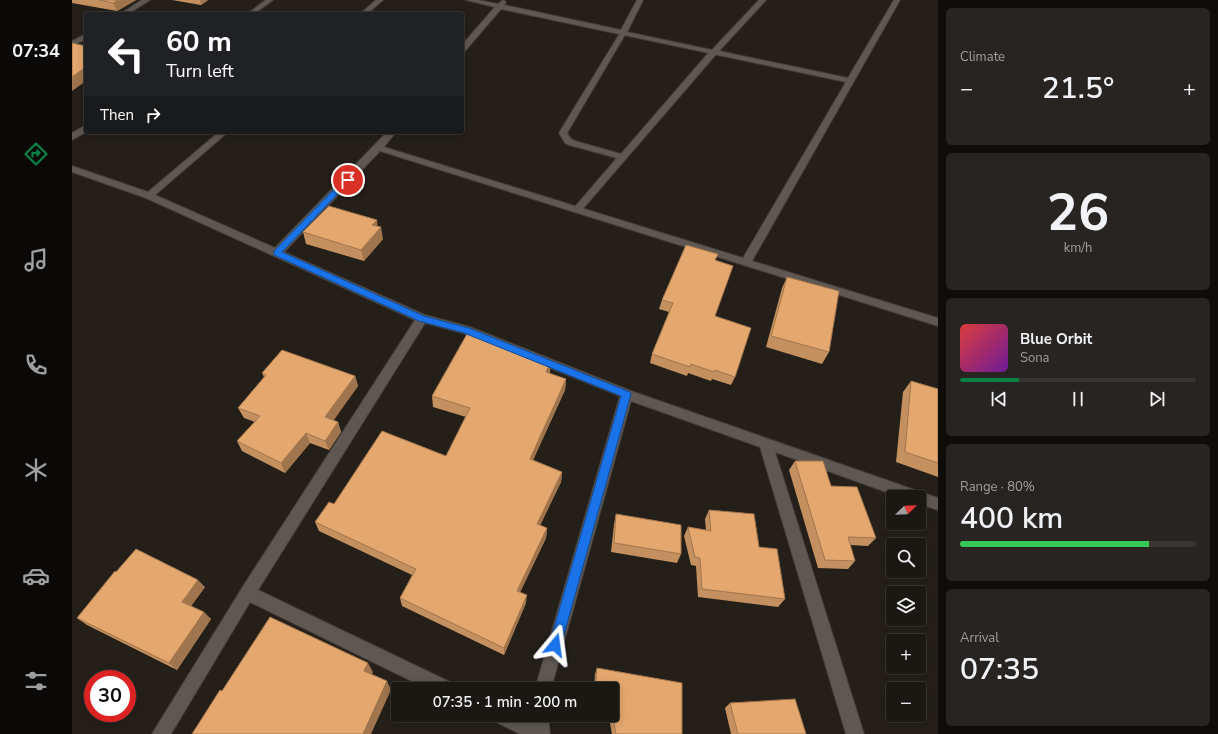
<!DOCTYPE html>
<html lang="en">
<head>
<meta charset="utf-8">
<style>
	:root { --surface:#1b1713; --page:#282421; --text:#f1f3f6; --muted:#a09fa0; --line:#393633; --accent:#0b8043 }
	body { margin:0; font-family:"Nunito Sans",sans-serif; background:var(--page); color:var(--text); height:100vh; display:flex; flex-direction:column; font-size:15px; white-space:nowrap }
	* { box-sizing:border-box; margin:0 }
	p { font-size:13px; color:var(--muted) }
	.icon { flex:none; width:22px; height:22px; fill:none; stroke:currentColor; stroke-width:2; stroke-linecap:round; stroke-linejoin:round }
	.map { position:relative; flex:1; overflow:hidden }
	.drawer { display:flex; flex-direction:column; gap:8px; padding:8px; background:#0f0d0a; width:280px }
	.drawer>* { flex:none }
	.top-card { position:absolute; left:12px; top:12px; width:380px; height:122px; border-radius:4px; box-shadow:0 2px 10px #0003,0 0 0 1px var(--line); background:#202124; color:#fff; overflow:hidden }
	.needle { width:26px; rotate:67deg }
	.fabs { position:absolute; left:814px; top:490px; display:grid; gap:8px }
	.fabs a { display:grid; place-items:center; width:40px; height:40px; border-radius:4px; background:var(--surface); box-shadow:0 2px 10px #0003,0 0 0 1px var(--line); font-size:20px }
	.speed { position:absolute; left:12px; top:670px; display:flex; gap:8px; font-size:20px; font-weight:700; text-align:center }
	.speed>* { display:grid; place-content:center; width:52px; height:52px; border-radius:50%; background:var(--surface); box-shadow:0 2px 10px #0003,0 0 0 1px var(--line); line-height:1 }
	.speed .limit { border:6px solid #d22; background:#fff; color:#111 }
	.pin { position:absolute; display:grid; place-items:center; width:34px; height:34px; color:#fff; margin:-17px; border:2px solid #fff; border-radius:50%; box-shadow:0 1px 4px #0007 }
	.me { position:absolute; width:44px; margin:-22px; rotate:16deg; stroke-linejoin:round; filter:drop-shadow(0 0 3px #0008) }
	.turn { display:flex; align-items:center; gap:14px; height:84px; padding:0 16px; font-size:18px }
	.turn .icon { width:52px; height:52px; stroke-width:2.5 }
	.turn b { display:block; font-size:28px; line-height:34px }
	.then { display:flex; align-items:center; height:38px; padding:0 16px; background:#0003; gap:8px; font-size:15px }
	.big { font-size:30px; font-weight:600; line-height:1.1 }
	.drawer .widget { flex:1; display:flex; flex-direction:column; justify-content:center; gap:6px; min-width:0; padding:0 14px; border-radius:6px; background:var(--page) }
	.drawer .dial { align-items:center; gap:0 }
	.dial b { font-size:52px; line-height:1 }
	.song { display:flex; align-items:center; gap:12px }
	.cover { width:48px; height:48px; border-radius:6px; background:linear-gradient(135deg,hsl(0 70% 55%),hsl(280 70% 35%)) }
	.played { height:4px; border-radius:2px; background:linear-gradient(90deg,var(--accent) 25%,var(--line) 25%) }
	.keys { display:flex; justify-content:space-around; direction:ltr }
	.heat { display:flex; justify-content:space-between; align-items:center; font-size:22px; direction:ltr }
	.charge { height:6px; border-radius:3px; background:linear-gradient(90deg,#34c759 80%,var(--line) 0) }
	.trip { position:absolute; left:319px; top:682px; width:228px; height:40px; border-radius:4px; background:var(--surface); box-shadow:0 2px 10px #0003,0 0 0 1px var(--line); font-weight:600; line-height:40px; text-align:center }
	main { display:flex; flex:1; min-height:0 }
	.tab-bar { display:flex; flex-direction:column; width:72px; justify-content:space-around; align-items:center; background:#0b0908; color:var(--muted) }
	.tab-bar .icon { width:28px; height:28px }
	.tab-bar .active { color:var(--accent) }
	.tab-bar b { font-size:18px; color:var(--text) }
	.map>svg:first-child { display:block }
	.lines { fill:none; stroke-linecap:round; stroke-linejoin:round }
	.lane-casing { stroke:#413c39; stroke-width:2 }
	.street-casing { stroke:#413c39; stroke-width:2 }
	.lane { fill:#5f5852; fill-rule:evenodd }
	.street { fill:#5f5852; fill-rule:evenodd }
	.wall { fill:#c4905f }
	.shaded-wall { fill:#a0754d }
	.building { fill:#e4a76e; stroke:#a0754d }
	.route { fill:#1a73e8; stroke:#114b97 }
</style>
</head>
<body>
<main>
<nav class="tab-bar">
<b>07:34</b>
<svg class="icon active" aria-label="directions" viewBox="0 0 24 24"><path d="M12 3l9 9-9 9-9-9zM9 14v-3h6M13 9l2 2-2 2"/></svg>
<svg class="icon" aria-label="music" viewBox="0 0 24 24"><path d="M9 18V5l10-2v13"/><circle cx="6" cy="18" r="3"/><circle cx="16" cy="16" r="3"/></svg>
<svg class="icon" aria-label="phone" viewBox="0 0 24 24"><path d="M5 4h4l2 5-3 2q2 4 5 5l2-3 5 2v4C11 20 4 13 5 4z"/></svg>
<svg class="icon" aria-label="climate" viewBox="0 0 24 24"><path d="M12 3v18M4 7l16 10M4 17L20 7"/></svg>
<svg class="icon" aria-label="car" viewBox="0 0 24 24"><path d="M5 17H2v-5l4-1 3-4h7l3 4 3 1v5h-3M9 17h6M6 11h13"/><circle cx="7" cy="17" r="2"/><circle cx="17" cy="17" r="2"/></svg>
<svg class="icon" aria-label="filters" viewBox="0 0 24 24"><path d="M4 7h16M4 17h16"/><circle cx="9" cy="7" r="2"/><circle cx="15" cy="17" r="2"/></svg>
</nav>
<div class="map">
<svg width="866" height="734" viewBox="0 0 866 734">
	<rect width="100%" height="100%" fill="#241f19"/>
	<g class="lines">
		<g class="lane-casing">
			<path id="lane" d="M551 31 554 33 495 133 499 139 503 141 549 154 639 50H645L646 52 508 212H502L500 210 502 208 545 158 497 145 493 143 487 133 548 33Z"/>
		</g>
		<g class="street-casing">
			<g id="street">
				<path d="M70 0H78L56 14H48Z"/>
				<path d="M194 0H201L182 14H175Z"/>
				<path d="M304 0H311L295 14H288Z"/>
				<path d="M394 0H406L426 4 431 0 434 2 432 5 549 30 565 0H571L555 32 640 50 687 0H694L647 51 776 78 822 0H828L680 261 866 318V326L308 151 212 252 353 315 398 327 559 391 866 498V510L847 504V497H828L703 452 792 734H774L688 447 559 401 479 689H463L548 396 391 333 353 323 186 590 380 683 382 689H356L178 602 99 734H80L170 588 343 320 74 198 0 172V166L76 192 147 132H156L83 195 203 248 315 132H324L312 147 671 258 774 82 429 9 393 51H390V45L423 7Z"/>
				<path d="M14 34V39L0 46V41Z"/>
				<path d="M14 125V132L0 140V133Z"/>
				<path d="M419 715H447L459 721 458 715H476L478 734H448L422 721Z"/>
			</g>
		</g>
		<use href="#lane" class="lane"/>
		<use href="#street" class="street"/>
	</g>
	<g class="wall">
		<path d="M0 0H64L45 11 0 3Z"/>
		<path d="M100 0H136L129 5Z"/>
		<path d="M231 232 311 239 292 261 234 244Z"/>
		<path d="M643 260V316L663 377 659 385 640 379 639 381 616 373 615 376 578 363 580 354 597 312 587 309 590 300Z"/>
		<path d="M715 277 757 352 750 364 694 347 710 288Z"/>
		<path d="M478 372 477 374 494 379 493 390 461 460 490 472 489 482 468 525 475 528 474 538 448 592 454 603 432 655 330 606 328 598 340 575 247 531 243 522 262 504 374 456 394 417 361 407 360 396Z"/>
		<path d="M190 373 283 376 286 386 261 420 266 422 269 432 257 450 238 443 213 473 170 451 165 441 183 422 172 418 166 408 192 377Z"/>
		<path d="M839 381 866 389V477L824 462 831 392Z"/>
		<path d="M723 461 759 486 804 538 796 546 778 545 783 561 776 569 746 568 717 470Z"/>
		<path d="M637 510 687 547 713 599 706 607 626 597 624 566 619 565 612 536 616 527 634 530 633 519Z"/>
		<path d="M544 514 609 554 605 563 539 552 542 524Z"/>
		<path d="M44 572 133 587 119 606 139 619 105 670 15 625 5 618Z"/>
		<path d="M525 668 610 734H540L537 718 522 715H540V689H522L523 674Z"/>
		<path d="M658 703 734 734H659L653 708Z"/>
	</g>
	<g class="shaded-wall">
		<path d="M46 0H64L45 11 41 3Z"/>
		<path d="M128 0H136L129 5Z"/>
		<path d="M14 67V81L0 91V77Z"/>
		<path d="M305 220 306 230 309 227 311 239 292 261 289 250 300 225Z"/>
		<path d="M479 361 478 372 473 383 474 372Z"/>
		<path d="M283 376 286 386 257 427 253 417Z"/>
		<path d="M494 379 493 390 457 469 458 459Z"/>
		<path d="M266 422 269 432 257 450 253 441Z"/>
		<path d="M234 433 238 443 213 473 209 463Z"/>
		<path d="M490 472 489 482 464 534 465 524Z"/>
		<path d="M475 528 474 538 445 599V591Z"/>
		<path d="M126 580 133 587 117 609 110 602Z"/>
		<path d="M455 595 454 603 432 655V648Z"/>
		<path d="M132 612 139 619 105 670 97 663Z"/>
		<path d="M296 663 301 672 297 680 292 671Z"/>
		<path d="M315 681 319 690 299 734H291Z"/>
	</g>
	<g class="building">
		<path d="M27 0H46L41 3Z"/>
		<path d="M0 43 14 46V67L0 77Z"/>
		<path d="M257 206 305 220 300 225 309 227 289 250 231 232Z"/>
		<path d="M614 245 646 254 643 260 661 266 643 316 679 328 663 377 643 370 642 372 619 364 618 367 580 354 601 303 590 300Z"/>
		<path d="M715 277 767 291 757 352 699 336Z"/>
		<path d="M395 334 479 361 474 372 494 379 458 459 490 472 465 524 475 528 445 591 455 595 432 648 328 598 344 569 243 522 257 502 262 504 310 431 374 456 398 408 360 396Z"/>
		<path d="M210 350 283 376 253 417 266 422 253 441 234 433 209 463 165 441 188 416 166 408 194 375 190 373Z"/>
		<path d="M839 381 866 389V463L833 452Z"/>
		<path d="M723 461H751L759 486 785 487 804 538 776 537 783 561 753 560Z"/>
		<path d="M637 510 682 514 687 547 705 549 713 599 630 589 628 558 623 557 616 527 639 531Z"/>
		<path d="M544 514 609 525V554L542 543Z"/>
		<path d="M64 549 126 580 110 602 132 612 97 663 5 618 43 571 44 572Z"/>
		<path d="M198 617 296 663 292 671 315 681 291 734H120L148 690 150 691Z"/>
		<path d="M525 668 610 683V734H544L540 714V689H523Z"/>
		<path d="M723 699 734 734H666L658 703Z"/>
	</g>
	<path class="route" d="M273 178 279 180 210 252 352 316 397 328 558 392 559 394 488 649 483 651 479 649 477 645 549 396 392 333 347 321 202 255V251Z"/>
</svg>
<div class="fabs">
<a><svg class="needle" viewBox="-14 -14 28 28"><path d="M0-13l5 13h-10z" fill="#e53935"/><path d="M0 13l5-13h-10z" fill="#a09fa0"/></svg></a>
<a><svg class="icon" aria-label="search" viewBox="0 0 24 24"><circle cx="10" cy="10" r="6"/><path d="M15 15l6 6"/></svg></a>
<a><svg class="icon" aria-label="layers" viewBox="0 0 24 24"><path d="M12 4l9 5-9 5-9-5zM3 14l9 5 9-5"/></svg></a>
<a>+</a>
<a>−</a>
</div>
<div class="speed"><div class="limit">30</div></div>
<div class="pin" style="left:276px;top:180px;background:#d93025"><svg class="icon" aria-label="arrive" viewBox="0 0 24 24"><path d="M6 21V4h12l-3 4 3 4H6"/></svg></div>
<svg class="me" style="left:483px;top:645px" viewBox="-20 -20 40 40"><path d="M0-17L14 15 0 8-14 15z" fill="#1a73e8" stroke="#fff" stroke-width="4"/></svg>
<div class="trip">07:35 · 1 min · 200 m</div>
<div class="top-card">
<div class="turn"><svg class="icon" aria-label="left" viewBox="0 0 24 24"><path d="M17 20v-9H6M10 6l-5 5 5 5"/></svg><div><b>60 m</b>Turn left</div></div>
<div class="then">Then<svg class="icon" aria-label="right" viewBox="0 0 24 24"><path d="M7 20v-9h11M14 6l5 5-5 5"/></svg></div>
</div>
</div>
<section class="drawer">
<div class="widget"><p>Climate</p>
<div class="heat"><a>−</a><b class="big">21.5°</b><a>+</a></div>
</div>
<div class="widget dial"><b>26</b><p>km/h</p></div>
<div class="widget">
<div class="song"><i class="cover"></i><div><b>Blue Orbit</b><p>Sona</p></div></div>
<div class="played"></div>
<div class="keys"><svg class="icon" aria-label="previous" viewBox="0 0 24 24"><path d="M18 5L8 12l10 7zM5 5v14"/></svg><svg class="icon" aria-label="pause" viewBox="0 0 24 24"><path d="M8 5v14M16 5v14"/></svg><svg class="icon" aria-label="next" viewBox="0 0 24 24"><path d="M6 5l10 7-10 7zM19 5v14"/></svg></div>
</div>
<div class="widget"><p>Range · 80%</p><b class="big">400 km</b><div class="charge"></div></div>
<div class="widget"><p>Arrival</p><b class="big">07:35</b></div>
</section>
</main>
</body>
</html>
